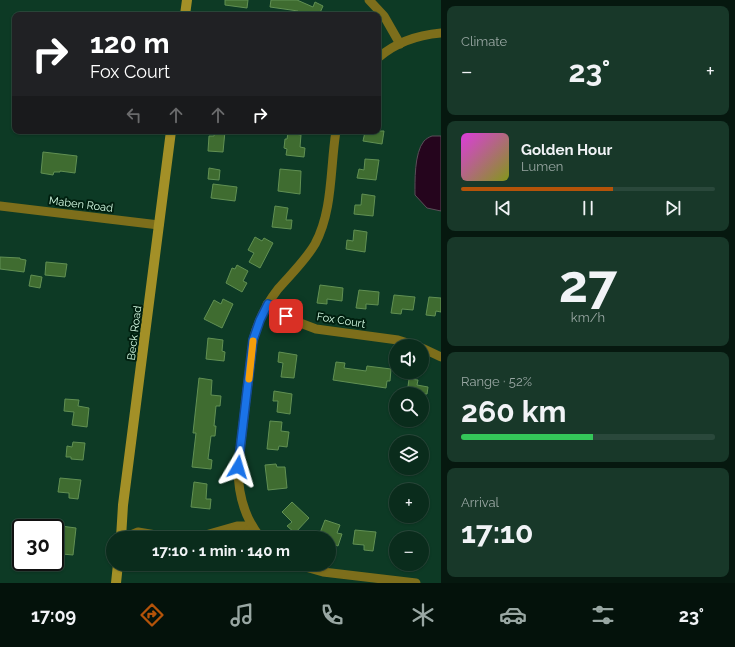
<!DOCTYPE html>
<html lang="en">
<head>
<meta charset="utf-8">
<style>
	:root { --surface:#0a2c1c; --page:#183829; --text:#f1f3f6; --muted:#99a7a3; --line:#2a483b; --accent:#b45309 }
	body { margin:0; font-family:Raleway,sans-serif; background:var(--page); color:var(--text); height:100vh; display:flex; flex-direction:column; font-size:15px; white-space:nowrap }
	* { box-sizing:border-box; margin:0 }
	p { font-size:13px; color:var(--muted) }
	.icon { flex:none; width:22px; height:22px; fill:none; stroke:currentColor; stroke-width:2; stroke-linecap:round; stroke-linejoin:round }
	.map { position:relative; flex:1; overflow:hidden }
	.details { display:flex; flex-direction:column; gap:6px; padding:6px; background:#06180f; width:294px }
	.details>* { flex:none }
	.hud { position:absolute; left:12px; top:12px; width:369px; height:122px; border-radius:8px; box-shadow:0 1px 3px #0004,0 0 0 1px var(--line); background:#202124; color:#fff; overflow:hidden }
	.fabs { position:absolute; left:389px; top:339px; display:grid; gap:8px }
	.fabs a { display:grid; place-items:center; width:40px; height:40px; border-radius:50%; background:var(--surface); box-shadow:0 1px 3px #0004,0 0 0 1px var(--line); font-size:20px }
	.speed { position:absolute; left:12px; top:519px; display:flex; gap:8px; font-size:20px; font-weight:700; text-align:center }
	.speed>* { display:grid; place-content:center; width:52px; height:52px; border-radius:50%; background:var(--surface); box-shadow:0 1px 3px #0004,0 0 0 1px var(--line); line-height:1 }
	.speed .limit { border:2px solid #111; border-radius:6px; background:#fff; color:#111 }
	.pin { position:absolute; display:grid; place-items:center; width:34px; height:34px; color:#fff; margin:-17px; border-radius:8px; box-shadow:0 2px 6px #0006 }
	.me { position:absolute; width:44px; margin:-22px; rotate:7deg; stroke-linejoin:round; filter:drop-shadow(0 0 3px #0008) }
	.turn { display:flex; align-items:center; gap:14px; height:84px; padding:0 12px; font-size:18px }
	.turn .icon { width:52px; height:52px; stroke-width:2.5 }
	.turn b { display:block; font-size:28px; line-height:34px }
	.lanes { display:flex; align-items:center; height:38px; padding:0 12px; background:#0003; justify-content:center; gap:20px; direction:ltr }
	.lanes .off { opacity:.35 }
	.big { font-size:30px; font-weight:700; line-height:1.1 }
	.details .card { flex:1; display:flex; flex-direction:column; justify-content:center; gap:6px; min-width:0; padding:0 14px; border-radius:8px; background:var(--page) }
	.details .dial { align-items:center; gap:0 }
	.dial b { font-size:52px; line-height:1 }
	.song { display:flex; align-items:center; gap:12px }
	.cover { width:48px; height:48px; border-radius:6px; background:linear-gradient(135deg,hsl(300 70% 55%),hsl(70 70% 35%)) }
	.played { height:4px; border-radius:2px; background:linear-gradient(90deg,var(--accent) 60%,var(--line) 60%) }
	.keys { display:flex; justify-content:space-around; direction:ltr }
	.heat { display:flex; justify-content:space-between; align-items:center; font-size:22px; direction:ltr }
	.charge { height:6px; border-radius:3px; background:linear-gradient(90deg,#34c759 52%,var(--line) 0) }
	.trip { position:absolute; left:106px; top:531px; width:230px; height:40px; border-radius:20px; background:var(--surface); box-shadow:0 1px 3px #0004,0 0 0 1px var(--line); font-weight:700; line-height:40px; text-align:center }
	.tabs { display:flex; height:64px; justify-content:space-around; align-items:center; background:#04120b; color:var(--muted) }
	.tabs .icon { width:28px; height:28px }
	.tabs .active { color:var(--accent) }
	.tabs b { font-size:18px; color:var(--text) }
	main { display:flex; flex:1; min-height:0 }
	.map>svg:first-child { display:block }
	.water { fill:#25051d; stroke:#5a4f59 }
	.building { fill:#3f6c30; stroke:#619053 }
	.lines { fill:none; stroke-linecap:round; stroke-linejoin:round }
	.minor { stroke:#7d6e1b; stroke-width:9 }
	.secondary { stroke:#a39027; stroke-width:10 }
	.route-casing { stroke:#114b97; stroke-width:10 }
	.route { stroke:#1a73e8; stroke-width:7 }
	.slow { stroke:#f59e0b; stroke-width:7 }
	.labels { text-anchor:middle; stroke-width:4; stroke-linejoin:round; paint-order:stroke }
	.street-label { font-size:11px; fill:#d6fde6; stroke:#001f0f }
</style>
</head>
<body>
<main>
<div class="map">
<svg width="441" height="583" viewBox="0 0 441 583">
	<rect width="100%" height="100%" fill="#0d3a25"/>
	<path class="water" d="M432 136H441V211L427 208 415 195C415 182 414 153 424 141 426 139 429 137 432 136Z"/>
	<g class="building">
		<path d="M225 0H248L247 8 225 5Z"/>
		<path d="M271 0H297L313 7 315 2 323 6 319 15H297L298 11 270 7Z"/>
		<path d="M215 131H225L223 152 208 151 209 136H214Z"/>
		<path d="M370 131H384L382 144 363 141 365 132 370 133Z"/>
		<path d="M288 133 301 135 300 147 305 148 304 157 286 155 287 149 284 148 285 139H287Z"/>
		<path d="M43 152 77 156 75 173 60 171V172H54L53 175 41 173Z"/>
		<path d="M365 159 379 160 376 180 357 178 359 169 364 170Z"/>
		<path d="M209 168 220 170 219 180 208 179Z"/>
		<path d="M280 169 301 171 300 194 278 191Z"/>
		<path d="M213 184 237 187 235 201 211 198Z"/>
		<path d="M362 194 375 196 373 216 354 214 355 205H361Z"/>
		<path d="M275 206 288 208 286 220H292L291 229 272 227Z"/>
		<path d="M354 230 367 232 365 252 346 249 347 240 353 241Z"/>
		<path d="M255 237 262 241 264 238 273 243 260 268 249 262 254 253 248 250Z"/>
		<path d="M0 257 20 258V259L26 260 24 272 0 269Z"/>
		<path d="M46 262 67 264 65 277 45 275Z"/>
		<path d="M237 265 248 271 243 281 247 283 242 292 226 283 232 268 235 269Z"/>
		<path d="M31 275 42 277 40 288 29 286Z"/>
		<path d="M320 285 343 288 342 301 327 299V304L317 303Z"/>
		<path d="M359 290 379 292 378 305 366 304V309L356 308Z"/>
		<path d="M394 295 415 297 413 310 402 309 401 314 391 313Z"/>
		<path d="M429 297 441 298V312L436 311 435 316 426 315Z"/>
		<path d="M223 299 233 304 222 328 204 319 214 300 221 304Z"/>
		<path d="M208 338 223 340 222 351 225 352 224 361 206 359Z"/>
		<path d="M279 352 297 355 294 378 281 377 283 363 278 362Z"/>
		<path d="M336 362 345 363 344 368 366 371 367 366 391 369 390 381H387L386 388 333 380Z"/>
		<path d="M199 378 212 380 211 395 221 396 220 406H216L214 426H216L215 436H211L208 459 212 460 211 469 192 467 196 433H193Z"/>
		<path d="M409 379 418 380 417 385 428 387 427 394H407Z"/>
		<path d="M274 391 292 394 290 414 277 412 278 401H273Z"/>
		<path d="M65 399 79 400 78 406 89 408 87 427 72 425 74 412 64 411Z"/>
		<path d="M270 421 282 422 281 431 289 432 287 447 279 446 278 450 267 449Z"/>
		<path d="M73 442 85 443 83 460 71 459V457H66L67 446 72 447Z"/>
		<path d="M276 464 277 467H285L287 488 268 490 265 465Z"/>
		<path d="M60 478 81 480 78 499 69 498V493L58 492Z"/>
		<path d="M194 482 207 484 206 499H211L210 509 191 507Z"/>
		<path d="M292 502 309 518 295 533 287 526 292 522 282 512Z"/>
		<path d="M325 520 340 525 337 533 342 534 338 546 329 542V538H318Z"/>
		<path d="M61 526 76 528 73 555 62 554 63 540 60 539Z"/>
		<path d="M355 530 376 532 373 551 364 550V545L353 544Z"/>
	</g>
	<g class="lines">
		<g class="minor">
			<path d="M369 0 384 16 400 44"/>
			<path d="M378 58C395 43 418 35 441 33"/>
			<path d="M0 206 159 225"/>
			<path d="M267 304 295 321 316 329 398 340 417 346"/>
			<path d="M422 348 441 357"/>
			<path d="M124 538 138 532 174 538"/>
			<path d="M195 538 237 526H252"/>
			<path d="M243 538 252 526"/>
			<path d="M261 538C244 518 238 493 238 467L253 340C258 321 266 304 278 289 291 274 305 261 315 244 333 211 330 168 336 131"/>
			<path d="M295 564 323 572 416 583"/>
		</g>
		<g class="secondary">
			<path d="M185 15 187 0"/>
			<path d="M121 538 123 505 171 131"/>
			<path d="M116 583 118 564"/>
		</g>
	</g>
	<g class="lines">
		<g class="route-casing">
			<path id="route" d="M238 467 253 340 260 320 268 304 286 316"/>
		</g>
		<use href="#route" class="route"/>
		<path class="slow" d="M249 379 253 341"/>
	</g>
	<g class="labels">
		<g class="street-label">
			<text transform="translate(81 204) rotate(7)" y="4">Maben Road</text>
			<text transform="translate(341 320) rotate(9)" y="4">Fox Court</text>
			<text transform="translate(134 333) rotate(-83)" y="4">Beck Road</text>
		</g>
	</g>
</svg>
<div class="fabs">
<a><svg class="icon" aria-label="sound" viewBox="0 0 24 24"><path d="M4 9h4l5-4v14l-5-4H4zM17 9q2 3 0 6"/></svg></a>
<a><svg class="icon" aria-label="search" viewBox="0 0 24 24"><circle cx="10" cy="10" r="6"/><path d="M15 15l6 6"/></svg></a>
<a><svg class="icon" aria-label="layers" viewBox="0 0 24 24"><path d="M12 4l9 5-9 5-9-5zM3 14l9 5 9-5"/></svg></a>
<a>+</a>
<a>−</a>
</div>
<div class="speed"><div class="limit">30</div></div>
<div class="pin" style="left:286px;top:316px;background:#d93025"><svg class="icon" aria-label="arrive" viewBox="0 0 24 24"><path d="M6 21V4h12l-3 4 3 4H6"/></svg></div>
<svg class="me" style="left:238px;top:467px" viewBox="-20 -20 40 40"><path d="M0-17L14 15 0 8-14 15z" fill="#1a73e8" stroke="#fff" stroke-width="4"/></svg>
<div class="trip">17:10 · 1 min · 140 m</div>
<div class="hud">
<div class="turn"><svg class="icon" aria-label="right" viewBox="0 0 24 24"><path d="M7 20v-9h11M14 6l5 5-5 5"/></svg><div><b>120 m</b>Fox Court</div></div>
<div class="lanes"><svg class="icon off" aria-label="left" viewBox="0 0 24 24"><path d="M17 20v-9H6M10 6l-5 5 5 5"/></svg><svg class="icon off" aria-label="ahead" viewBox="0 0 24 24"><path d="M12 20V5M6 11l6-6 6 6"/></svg><svg class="icon off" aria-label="ahead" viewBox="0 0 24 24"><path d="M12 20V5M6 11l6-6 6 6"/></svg><svg class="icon" aria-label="right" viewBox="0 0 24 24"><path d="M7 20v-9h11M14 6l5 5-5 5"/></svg></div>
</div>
</div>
<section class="details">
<div class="card"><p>Climate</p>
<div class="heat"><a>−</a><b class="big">23°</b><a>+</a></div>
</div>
<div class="card">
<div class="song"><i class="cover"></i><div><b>Golden Hour</b><p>Lumen</p></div></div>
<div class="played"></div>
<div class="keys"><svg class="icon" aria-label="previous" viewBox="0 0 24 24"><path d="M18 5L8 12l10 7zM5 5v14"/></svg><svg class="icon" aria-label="pause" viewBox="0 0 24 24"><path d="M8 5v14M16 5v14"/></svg><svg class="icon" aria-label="next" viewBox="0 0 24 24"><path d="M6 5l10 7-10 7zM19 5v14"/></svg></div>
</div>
<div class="card dial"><b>27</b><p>km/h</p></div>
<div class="card"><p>Range · 52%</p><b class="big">260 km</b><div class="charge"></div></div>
<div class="card"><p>Arrival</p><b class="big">17:10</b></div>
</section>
</main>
<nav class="tabs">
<b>17:09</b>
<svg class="icon active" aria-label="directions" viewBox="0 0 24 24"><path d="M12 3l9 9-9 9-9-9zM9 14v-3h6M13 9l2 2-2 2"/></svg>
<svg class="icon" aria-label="music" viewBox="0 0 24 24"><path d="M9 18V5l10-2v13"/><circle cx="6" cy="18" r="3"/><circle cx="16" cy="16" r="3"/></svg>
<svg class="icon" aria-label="phone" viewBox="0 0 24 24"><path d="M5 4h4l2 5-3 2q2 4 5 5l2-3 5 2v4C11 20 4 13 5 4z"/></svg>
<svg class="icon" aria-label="climate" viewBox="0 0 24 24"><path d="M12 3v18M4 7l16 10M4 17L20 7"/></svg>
<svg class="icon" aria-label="car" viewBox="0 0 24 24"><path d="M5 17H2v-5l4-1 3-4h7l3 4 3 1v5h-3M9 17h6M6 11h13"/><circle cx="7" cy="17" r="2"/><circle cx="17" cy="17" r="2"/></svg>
<svg class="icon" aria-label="filters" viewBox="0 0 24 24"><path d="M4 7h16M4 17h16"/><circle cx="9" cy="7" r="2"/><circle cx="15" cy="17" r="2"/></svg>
<b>23°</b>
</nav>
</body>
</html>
